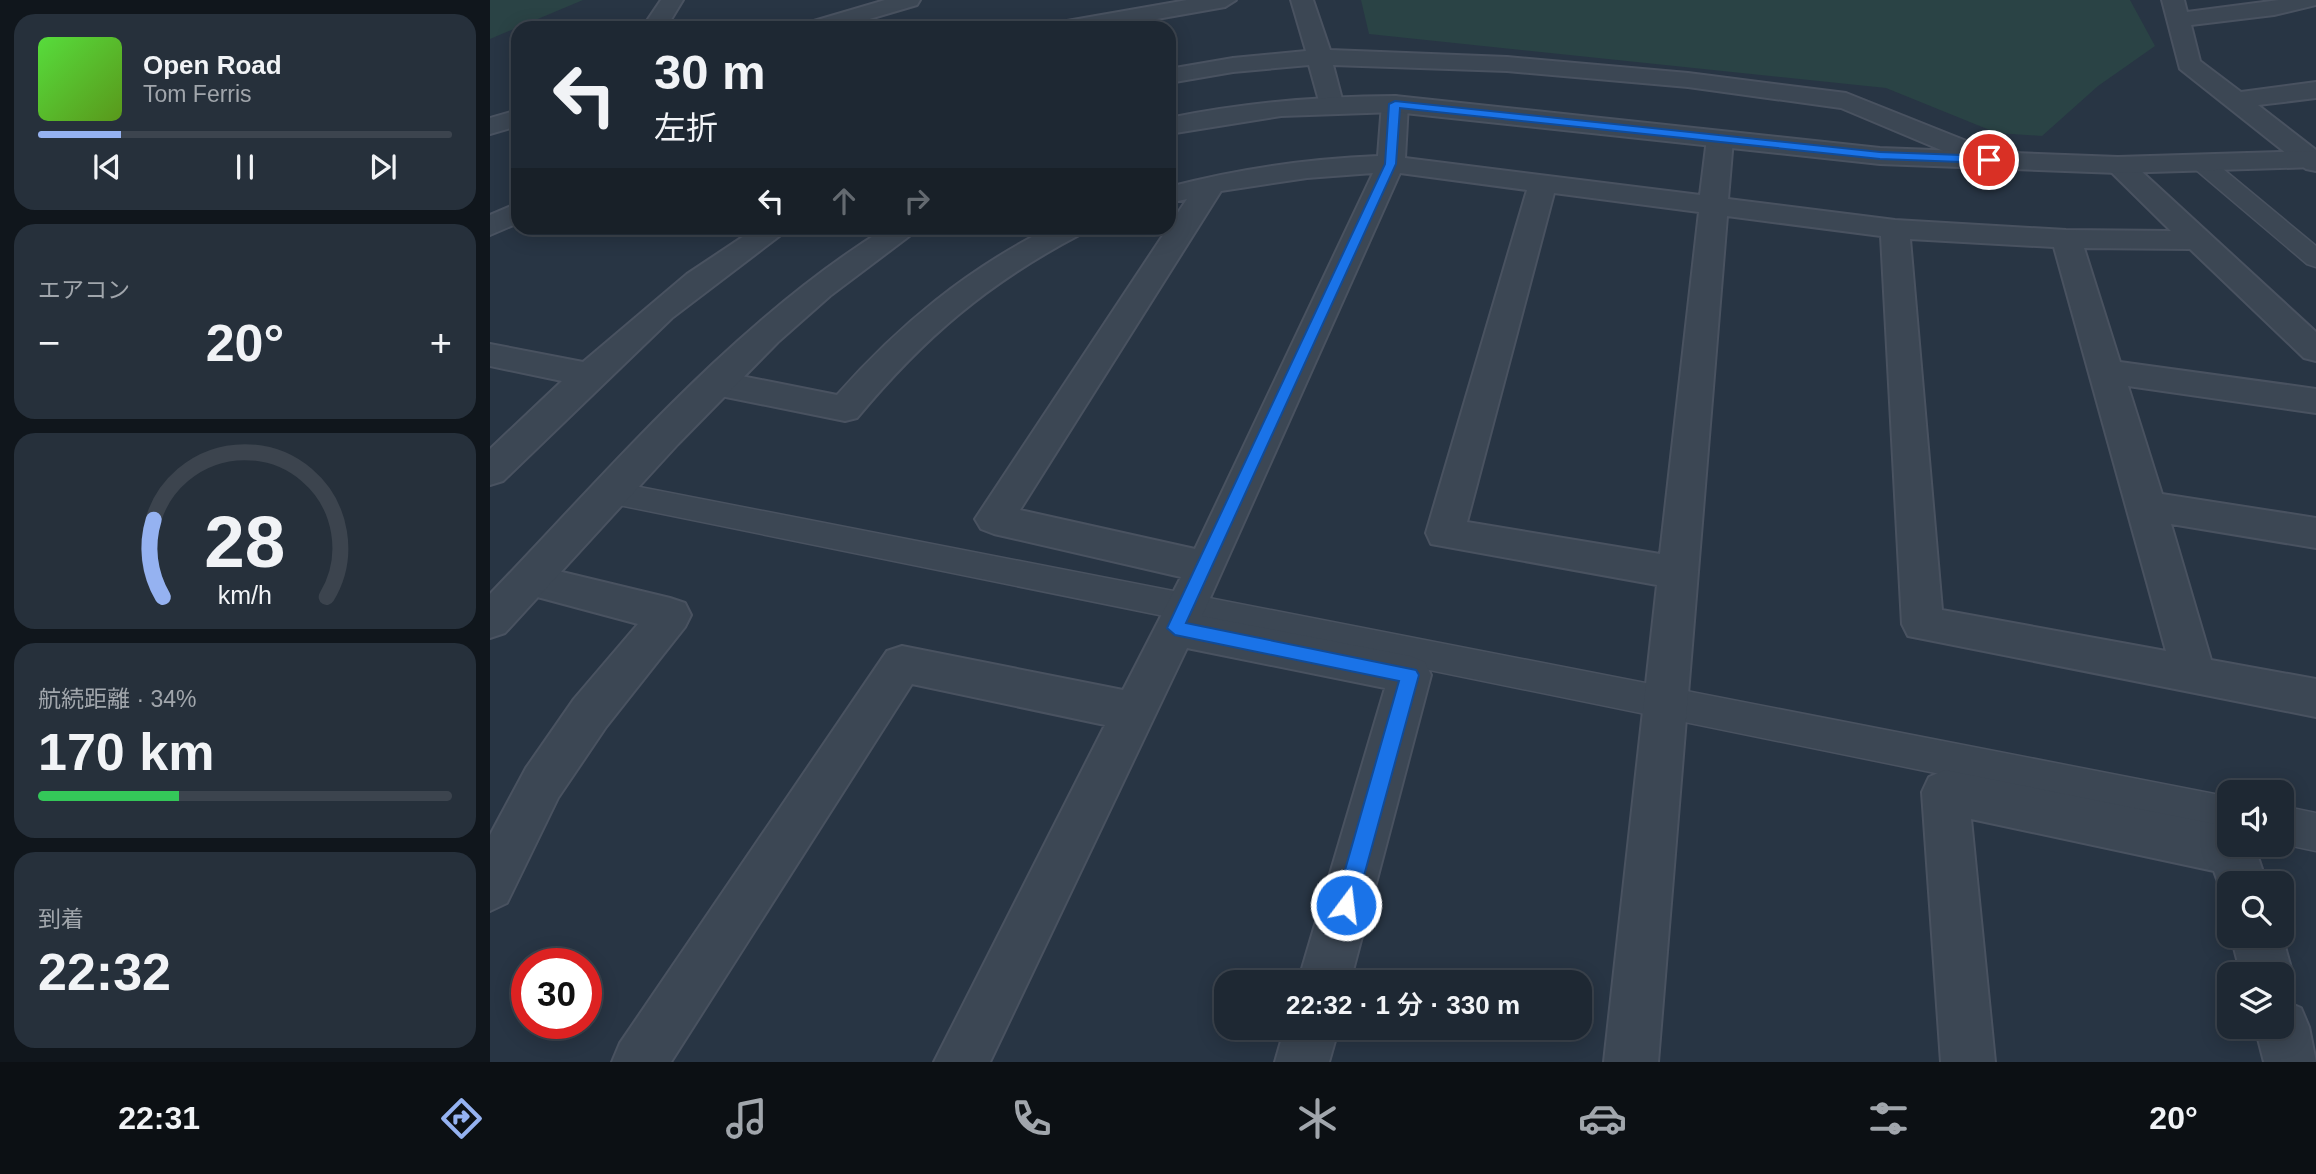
<!DOCTYPE html>
<html lang="ja">
<head>
<meta charset="utf-8">
<style>
	:root { --surface:#1e2833; --page:#26303b; --text:#f1f3f6; --muted:#a1a6ac; --line:#3c444e; --accent:#95b2f1 }
	body { margin:0; font-family:Helvetica,"Noto Sans JP",sans-serif; background:var(--page); color:var(--text); height:100vh; display:flex; flex-direction:column; font-size:26px; white-space:nowrap }
	* { box-sizing:border-box; margin:0 }
	p { font-size:23px; color:var(--muted) }
	.icon { flex:none; width:38px; height:38px; fill:none; stroke:currentColor; stroke-width:2; stroke-linecap:round; stroke-linejoin:round }
	.map { position:relative; flex:1; overflow:hidden }
	.details { display:flex; flex-direction:column; gap:14px; padding:14px; background:#10161c; width:490px }
	.details>* { flex:none }
	.guide { position:absolute; left:21px; top:21px; width:665px; height:214px; border-radius:21px; box-shadow:0 4px 18px #0003,0 0 0 2px var(--line); background:#1e2833; color:var(--text); overflow:hidden }
	.buttons { position:absolute; left:1727px; top:780px; display:grid; gap:14px }
	.buttons a { display:grid; place-items:center; width:77px; height:77px; border-radius:14px; background:var(--surface); box-shadow:0 4px 18px #0003,0 0 0 2px var(--line); font-size:35px }
	.speed { position:absolute; left:21px; top:948px; display:flex; gap:14px; font-size:35px; font-weight:700; text-align:center }
	.speed>* { display:grid; place-content:center; width:91px; height:91px; border-radius:50%; background:var(--surface); box-shadow:0 4px 18px #0003,0 0 0 2px var(--line); line-height:1 }
	.speed .limit { border:10px solid #d22; background:#fff; color:#111 }
	.pin { position:absolute; display:grid; place-items:center; width:60px; height:60px; color:#fff; margin:-30px; border:4px solid #fff; border-radius:50%; box-shadow:0 2px 7px #0007 }
	.me { position:absolute; width:77px; margin:-38px; rotate:15deg; stroke-linejoin:round; filter:drop-shadow(0 0 5px #0008) }
	.turn { display:flex; align-items:center; gap:24px; height:147px; padding:0 28px; font-size:32px }
	.turn .icon { width:91px; height:91px; stroke-width:2.5 }
	.turn b { display:block; font-size:49px; line-height:60px }
	.lanes { display:flex; align-items:center; height:66px; padding:0 28px; background:#0003; justify-content:center; gap:35px; direction:ltr }
	.lanes .off { opacity:.35 }
	.big { font-size:52px; font-weight:600; line-height:1.1 }
	.details .card { flex:1; display:flex; flex-direction:column; justify-content:center; gap:10px; min-width:0; padding:0 24px; border-radius:21px; background:var(--page) }
	.details .dial { align-items:center; gap:0 }
	.dial svg { height:182px; overflow:visible; fill:none; stroke:var(--line); stroke-width:7; stroke-linecap:round; text-anchor:middle }
	.dial text { fill:var(--text); stroke:none }
	.song { display:flex; align-items:center; gap:21px }
	.cover { width:84px; height:84px; border-radius:10px; background:linear-gradient(135deg,hsl(110 70% 55%),hsl(90 70% 35%)) }
	.played { height:7px; border-radius:4px; background:linear-gradient(90deg,var(--accent) 20%,var(--line) 20%) }
	.keys { display:flex; justify-content:space-around; direction:ltr }
	.heat { display:flex; justify-content:space-between; align-items:center; font-size:38px; direction:ltr }
	.charge { height:10px; border-radius:5px; background:linear-gradient(90deg,#34c759 34%,var(--line) 0) }
	.trip { position:absolute; left:724px; top:970px; width:378px; height:70px; border-radius:21px; background:var(--surface); box-shadow:0 4px 18px #0003,0 0 0 2px var(--line); font-weight:600; line-height:70px; text-align:center }
	.menu { display:flex; height:112px; justify-content:space-around; align-items:center; background:#0c1014; color:var(--muted) }
	.menu .icon { width:49px; height:49px }
	.menu .on { color:var(--accent) }
	.menu b { font-size:32px; color:var(--text) }
	main { display:flex; flex:1; min-height:0 }
	.map>svg:first-child { display:block }
	.green { fill:#2a4345 }
	.lines { fill:none; stroke-linecap:round; stroke-linejoin:round }
	.pedestrian-casing { stroke:#495260; stroke-width:3 }
	.minor-casing { stroke:#495260; stroke-width:4 }
	.tertiary-casing { stroke:#495260; stroke-width:4 }
	.pedestrian { fill:#3c4754; fill-rule:evenodd }
	.minor { fill:#3c4754; fill-rule:evenodd }
	.tertiary { fill:#3c4754; fill-rule:evenodd }
	.route { fill:#1a73e8; stroke:#114b97; stroke-width:2 }
</style>
</head>
<body>
<main>
<section class="details">
<div class="card">
<div class="song"><i class="cover"></i><div><b>Open Road</b><p>Tom Ferris</p></div></div>
<div class="played"></div>
<div class="keys"><svg class="icon" aria-label="previous" viewBox="0 0 24 24"><path d="M18 5L8 12l10 7zM5 5v14"/></svg><svg class="icon" aria-label="pause" viewBox="0 0 24 24"><path d="M8 5v14M16 5v14"/></svg><svg class="icon" aria-label="next" viewBox="0 0 24 24"><path d="M6 5l10 7-10 7zM19 5v14"/></svg></div>
</div>
<div class="card"><p>エアコン</p>
<div class="heat"><a>−</a><b class="big">20°</b><a>+</a></div>
</div>
<div class="card dial"><svg viewBox="0 0 100 80">
<path d="M14 69A42 42 0 1 1 86 69"/>
<path d="M14 69A42 42 0 0 1 10 35" stroke="#95b2f1"/>
<text x="50" y="56" font-size="32" font-weight="700">28</text>
<text x="50" y="72" font-size="11">km/h</text>
</svg></div>
<div class="card"><p>航続距離 · 34%</p><b class="big">170 km</b><div class="charge"></div></div>
<div class="card"><p>到着</p><b class="big">22:32</b></div>
</section>
<div class="map">
<svg width="1826" height="1062" viewBox="0 0 1826 1062">
	<rect width="100%" height="100%" fill="#283544"/>
	<g class="green">
		<path d="M0 0H93L0 39Z"/>
		<path d="M871 0H1640L1665 46 1608 86 1552 136 1507 133 1396 88 879 34Z"/>
	</g>
	<g class="lines">
		<g class="pedestrian-casing">
			<g id="pedestrian">
				<path d="M1713 157 1721 159 1826 246V267L1817 264 1705 169 1702 164Z"/>
				<path d="M119 481 1740 797V833L119 503 108 500 104 492 108 484Z"/>
				<path d="M1792 806 1826 813V851L1792 844Z"/>
			</g>
		</g>
		<g class="minor-casing">
			<g id="minor">
				<path d="M171 0H193L176 28H152Z"/>
				<path d="M395 0H430L427 5 349 28H313L317 23Z"/>
				<path d="M697 0H746L735 7 616 28H565L569 23 577 21Z"/>
				<path d="M801 0H823L840 50 1017 57 1198 73 1356 93 1509 154 1513 160 1509 166H1489L1351 108 1198 87 1017 71 843 65 853 103 849 108H831L819 65 743 72 679 83V69L743 58 816 51Z"/>
				<path d="M1672 0H1694L1697 12 1789 0H1826V5L1784 15 1701 25 1710 61 1751 92 1826 82V98L1768 105 1826 150V171L1816 169 1690 69Z"/>
				<path d="M905 96 914 99 918 104 915 158 1210 195 1217 139 1221 133H1239L1243 139 1238 199 1405 220 1576 230 1681 231 1614 165 1618 159H1638L1826 332V361L1814 358 1700 249 1594 248 1630 362 1826 389V413L1638 386 1672 494 1826 518V548L1681 524 1721 660 1826 679V717L1418 636 1412 624 1391 236 1237 216 1168 1062H1114L1167 585 941 544 936 533 1037 190 910 173 712 616 920 656 935 662 941 675 860 982H808L895 688 697 648 500 1062H444L615 725 422 684 181 1062H122L130 1043 397 651 412 646 633 690 691 577 504 534 491 529 485 519 697 199 679 203V187C747 169 817 159 888 156L892 104 896 99ZM883 173 705 549 530 510 731 191 817 178ZM1064 193 1209 212 1170 554 977 522ZM1420 239 1564 247 1676 651 1452 610Z"/>
				<path d="M28 110V126L0 134V118Z"/>
				<path d="M28 203V223L0 235V215Z"/>
				<path d="M266 228H300L182 318 13 481 0 485V449L72 381 0 366V344L93 362 197 274Z"/>
				<path d="M559 228H596L591 234C499 282 434 337 367 418L355 421 226 395 214 391 209 383 214 375 226 371 347 395C409 325 476 270 559 228Z"/>
				<path d="M39 564 180 598 195 603 201 615 195 627 116 727 68 798 17 903 0 911V835L36 768 84 699 148 624 25 591 19 580 25 569Z"/>
				<path d="M1455 770 1740 827V845H1764L1777 884H1740V903L1735 901 1724 871 1481 819 1505 1062H1451L1432 792 1439 777Z"/>
				<path d="M1741 936H1792L1803 975 1795 993 1792 995V975H1751Z"/>
				<path d="M1792 1000 1811 1008 1819 1027 1826 1062H1774L1765 1027H1792Z"/>
				<path d="M795 1027H849L839 1062H785Z"/>
			</g>
		</g>
		<g class="tertiary-casing">
			<g id="tertiary">
				<path d="M905 96 1390 148 1628 157 1826 151V167L1628 173 1390 164 905 112 791 116 679 134V118C754 103 829 96 905 96Z"/>
				<path d="M396 228H430L340 296 288 342 188 444 15 633 0 638V594C122 467 245 321 396 228Z"/>
			</g>
		</g>
		<use href="#pedestrian" class="pedestrian"/>
		<use href="#minor" class="minor"/>
		<use href="#tertiary" class="tertiary"/>
	</g>
	<path class="route" d="M905 101 1390 152 1499 156 1504 160 1499 163 1390 159 910 108 906 164 696 623 926 670 929 675 866 905 863 912 856 915 848 912 845 905 909 681 685 635 677 628 895 164 899 104Z"/>
</svg>
<div class="buttons">
<a><svg class="icon" aria-label="sound" viewBox="0 0 24 24"><path d="M4 9h4l5-4v14l-5-4H4zM17 9q2 3 0 6"/></svg></a>
<a><svg class="icon" aria-label="search" viewBox="0 0 24 24"><circle cx="10" cy="10" r="6"/><path d="M15 15l6 6"/></svg></a>
<a><svg class="icon" aria-label="layers" viewBox="0 0 24 24"><path d="M12 4l9 5-9 5-9-5zM3 14l9 5 9-5"/></svg></a>
</div>
<div class="speed"><div class="limit">30</div></div>
<div class="pin" style="left:1499px;top:160px;background:#d93025"><svg class="icon" aria-label="arrive" viewBox="0 0 24 24"><path d="M6 21V4h12l-3 4 3 4H6"/></svg></div>
<svg class="me" style="left:856px;top:905px" viewBox="-20 -20 40 40"><circle r="17" fill="#1a73e8" stroke="#fff" stroke-width="3"/><path d="M0-11L8 9 0 5-8 9z" fill="#fff"/></svg>
<div class="trip">22:32 · 1 分 · 330 m</div>
<div class="guide">
<div class="turn"><svg class="icon" aria-label="left" viewBox="0 0 24 24"><path d="M17 20v-9H6M10 6l-5 5 5 5"/></svg><div><b>30 m</b>左折</div></div>
<div class="lanes"><svg class="icon" aria-label="left" viewBox="0 0 24 24"><path d="M17 20v-9H6M10 6l-5 5 5 5"/></svg><svg class="icon off" aria-label="ahead" viewBox="0 0 24 24"><path d="M12 20V5M6 11l6-6 6 6"/></svg><svg class="icon off" aria-label="right" viewBox="0 0 24 24"><path d="M7 20v-9h11M14 6l5 5-5 5"/></svg></div>
</div>
</div>
</main>
<nav class="menu">
<b>22:31</b>
<svg class="icon on" aria-label="directions" viewBox="0 0 24 24"><path d="M12 3l9 9-9 9-9-9zM9 14v-3h6M13 9l2 2-2 2"/></svg>
<svg class="icon" aria-label="music" viewBox="0 0 24 24"><path d="M9 18V5l10-2v13"/><circle cx="6" cy="18" r="3"/><circle cx="16" cy="16" r="3"/></svg>
<svg class="icon" aria-label="phone" viewBox="0 0 24 24"><path d="M5 4h4l2 5-3 2q2 4 5 5l2-3 5 2v4C11 20 4 13 5 4z"/></svg>
<svg class="icon" aria-label="climate" viewBox="0 0 24 24"><path d="M12 3v18M4 7l16 10M4 17L20 7"/></svg>
<svg class="icon" aria-label="car" viewBox="0 0 24 24"><path d="M5 17H2v-5l4-1 3-4h7l3 4 3 1v5h-3M9 17h6M6 11h13"/><circle cx="7" cy="17" r="2"/><circle cx="17" cy="17" r="2"/></svg>
<svg class="icon" aria-label="filters" viewBox="0 0 24 24"><path d="M4 7h16M4 17h16"/><circle cx="9" cy="7" r="2"/><circle cx="15" cy="17" r="2"/></svg>
<b>20°</b>
</nav>
</body>
</html>
